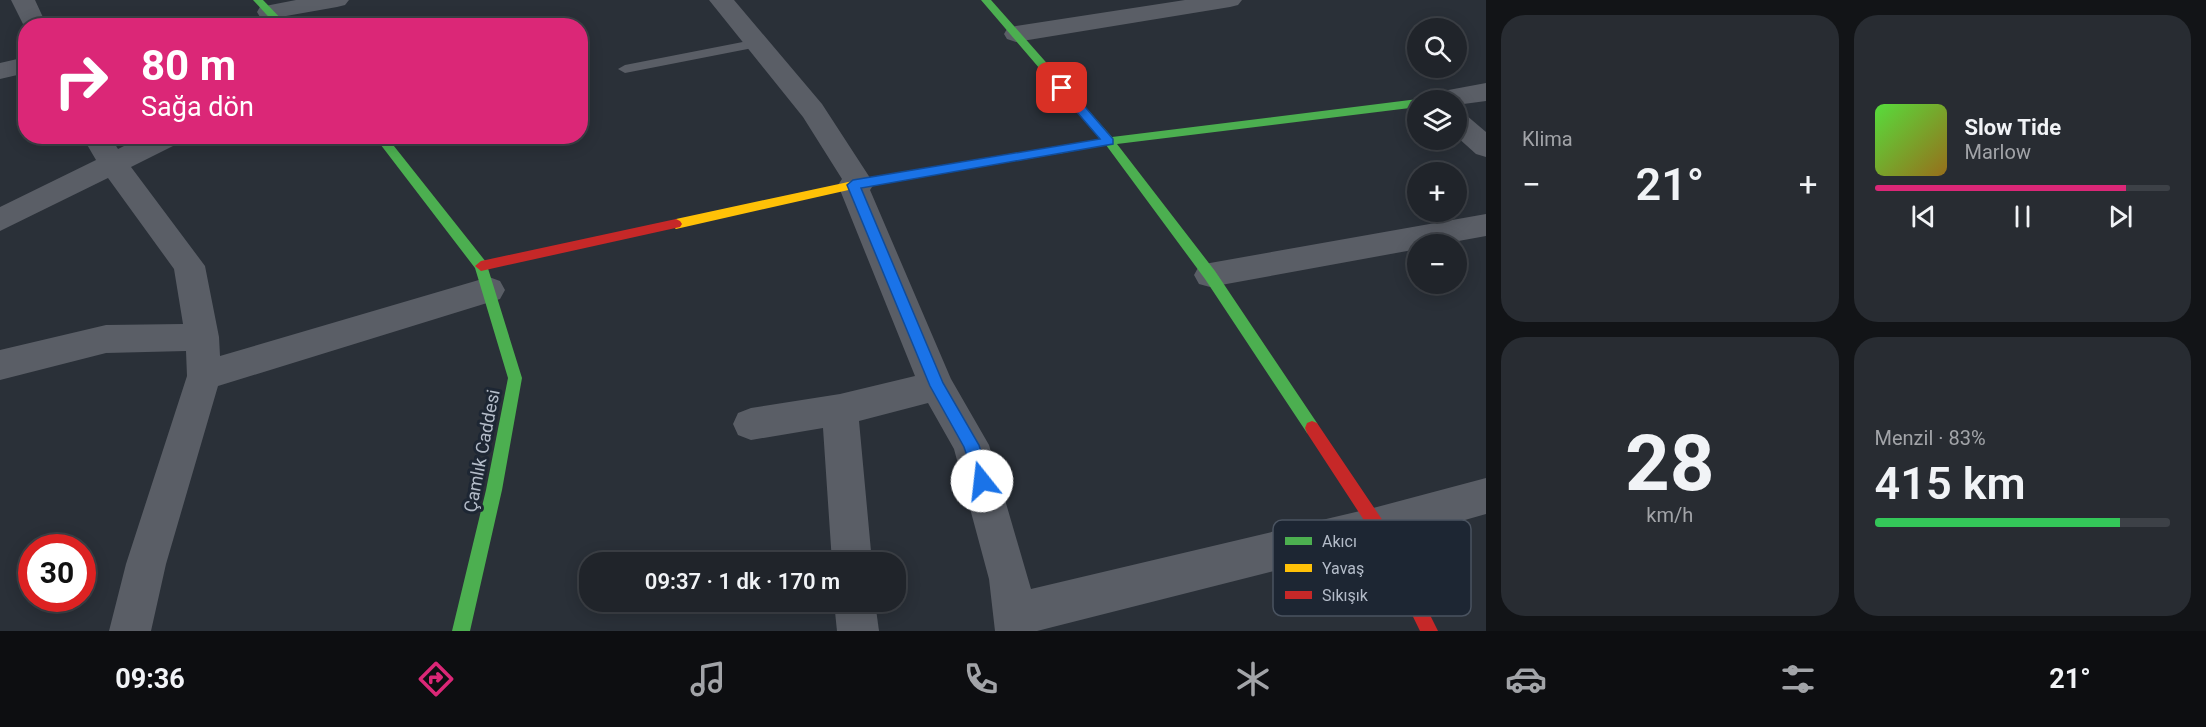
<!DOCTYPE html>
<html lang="tr">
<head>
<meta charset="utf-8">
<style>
	:root { --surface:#20242a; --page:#282c32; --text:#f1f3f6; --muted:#a2a4a8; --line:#3d4147; --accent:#db2777 }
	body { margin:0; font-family:Roboto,sans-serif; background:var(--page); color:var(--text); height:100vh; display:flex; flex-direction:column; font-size:22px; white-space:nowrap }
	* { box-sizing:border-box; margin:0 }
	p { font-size:20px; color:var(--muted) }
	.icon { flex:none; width:33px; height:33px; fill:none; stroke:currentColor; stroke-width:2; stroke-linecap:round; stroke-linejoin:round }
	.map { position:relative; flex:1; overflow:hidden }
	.sheet { display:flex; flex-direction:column; gap:15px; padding:15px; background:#121417; width:720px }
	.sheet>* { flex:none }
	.top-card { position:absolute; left:18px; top:18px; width:570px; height:126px; border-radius:24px; box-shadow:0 3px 15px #0003,0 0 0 2px var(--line); background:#db2777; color:#fff; overflow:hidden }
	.controls { position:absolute; left:1407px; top:18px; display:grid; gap:12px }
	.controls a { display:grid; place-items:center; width:60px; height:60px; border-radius:50%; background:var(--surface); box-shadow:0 3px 15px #0003,0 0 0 2px var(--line); font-size:30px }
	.speed { position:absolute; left:18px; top:534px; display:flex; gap:12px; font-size:30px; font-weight:700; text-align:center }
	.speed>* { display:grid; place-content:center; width:78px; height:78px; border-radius:50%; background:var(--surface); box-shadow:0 3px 15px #0003,0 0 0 2px var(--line); line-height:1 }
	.speed .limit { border:9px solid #d22; background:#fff; color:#111 }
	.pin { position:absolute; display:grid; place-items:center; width:51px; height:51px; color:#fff; margin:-26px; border-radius:12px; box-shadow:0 3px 9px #0006 }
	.me { position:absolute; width:66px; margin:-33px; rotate:344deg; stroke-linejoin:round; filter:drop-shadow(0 0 4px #0008) }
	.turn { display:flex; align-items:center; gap:21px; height:126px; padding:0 24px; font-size:27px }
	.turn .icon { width:78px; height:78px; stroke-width:2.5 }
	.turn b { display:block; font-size:42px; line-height:51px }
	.big { font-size:45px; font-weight:600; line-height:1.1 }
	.sheet .widget { flex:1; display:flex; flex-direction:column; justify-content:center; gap:9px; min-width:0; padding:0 21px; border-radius:24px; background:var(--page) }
	.sheet .dial { align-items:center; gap:0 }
	.dial b { font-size:78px; line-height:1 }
	.song { display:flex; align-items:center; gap:18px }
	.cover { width:72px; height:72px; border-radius:9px; background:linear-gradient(135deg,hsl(110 70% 55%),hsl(40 70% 35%)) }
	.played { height:6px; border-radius:3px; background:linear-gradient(90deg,var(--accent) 85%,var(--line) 85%) }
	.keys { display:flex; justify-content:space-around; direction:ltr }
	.heat { display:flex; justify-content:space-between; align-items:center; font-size:33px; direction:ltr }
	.charge { height:9px; border-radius:4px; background:linear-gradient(90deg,#34c759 83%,var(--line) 0) }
	.sheet .tiles { flex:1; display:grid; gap:15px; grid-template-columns:repeat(2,1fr) }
	.trip { position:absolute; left:579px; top:552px; width:327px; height:60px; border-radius:24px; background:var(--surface); box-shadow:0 3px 15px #0003,0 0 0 2px var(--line); font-weight:600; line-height:60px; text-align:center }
	.dock { display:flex; height:96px; justify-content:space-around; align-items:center; background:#0d0e11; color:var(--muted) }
	.dock .icon { width:42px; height:42px }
	.dock .selected { color:var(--accent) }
	.dock b { font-size:27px; color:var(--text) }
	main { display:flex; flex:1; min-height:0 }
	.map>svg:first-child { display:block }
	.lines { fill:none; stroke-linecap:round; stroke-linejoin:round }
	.lane { fill:#5a5e66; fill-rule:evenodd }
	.street { fill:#5a5e66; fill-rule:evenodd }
	.fast { fill:#4caf50; fill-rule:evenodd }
	.slow { fill:#ffc107; fill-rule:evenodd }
	.jam { fill:#c62828; fill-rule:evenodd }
	.route { fill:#1a73e8; stroke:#114b97; stroke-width:1.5 }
	.labels { text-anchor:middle; stroke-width:6; stroke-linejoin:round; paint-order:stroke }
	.street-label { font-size:18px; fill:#b4bcc9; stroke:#1d2633 }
	.key { fill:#1d2633; stroke:#4a5360; stroke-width:1.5 }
	.key-label { font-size:16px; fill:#b4bcc9 }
</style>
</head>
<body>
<main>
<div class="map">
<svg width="1486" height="631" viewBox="0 0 1486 631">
	<rect width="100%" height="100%" fill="#2a3038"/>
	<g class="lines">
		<path class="lane" d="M758 39 765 43 763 46 625 73 618 69 625 65Z"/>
		<g class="street">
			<path d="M11 0H35L47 26H26V30Z"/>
			<path d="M296 0H349L345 5 337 7 269 19 260 17 257 12 260 7Z"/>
			<path d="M709 0H734L822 104 874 184 870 190 951 379 989 445 1031 589 1377 507 1486 478V514L1377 545 1037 631H995L989 579 954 449 928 403 859 421 872 562H832L823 428 751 440 738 435 733 424 738 413 751 408 840 394 915 376 838 185 842 179 803 117Z"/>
			<path d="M1185 0H1242L1238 5 1230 7 1016 42 1007 39 1004 34 1007 29 1016 26Z"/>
			<path d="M26 57V73L0 79V63Z"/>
			<path d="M1486 83V101L1456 105V100H1423L1427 94Z"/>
			<path d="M1456 112 1466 115 1486 132V157L1476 154 1456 136Z"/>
			<path d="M82 136H110L118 149 144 136H183L179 143 131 167 205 266 219 337 220 356 489 277 500 281 505 290 500 299 218 386 166 564 151 631H109L126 564 187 376 186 351 106 353 0 380V350L106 325 183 324 174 269 108 178 0 231V207L96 160Z"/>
			<path d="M1486 214V236L1442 244H1418V249L1210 287 1199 284 1194 275 1199 266 1210 263Z"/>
			<path d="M834 602H875L879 631H837Z"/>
		</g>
		<g class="fast">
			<path d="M253 0H263L288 26H277Z"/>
			<path d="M981 0H991L1112 137 1418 99 1422 100H1418V107L1117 144 1215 271 1317 423 1319 428 1317 433 1312 435 1307 433 1205 279 1106 145 1058 154 1054 153 1052 150 1054 147 1100 139Z"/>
			<path d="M374 136H386L486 262 522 378 502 490 470 631H452L486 490 508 378 475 268Z"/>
		</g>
		<path class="slow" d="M1058 146 1062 147 1064 150 1062 153 853 189 676 229 670 224 676 219 853 181Z"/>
		<g class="jam">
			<path d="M676 219 680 221 682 224 680 227 481 271 475 266 481 261Z"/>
			<path d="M1312 421 1317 423 1383 521 1438 631H1420L1371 531 1307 433 1305 428 1307 423Z"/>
		</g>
	</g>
	<path class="route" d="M1062 84 1066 85 1113 139V144L861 188 943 383 979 445 990 481 988 486 982 488 977 486 964 447 930 386 847 185 853 180 1100 139 1058 90V85Z"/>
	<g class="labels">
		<g class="street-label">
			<text transform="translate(482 451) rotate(-79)" y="6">Çamlık Caddesi</text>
		</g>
	</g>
	<rect x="1273" y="520" width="198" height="96" rx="9" class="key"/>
	<rect x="1285" y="537" width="27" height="8" fill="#4caf50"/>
	<rect x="1285" y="564" width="27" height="8" fill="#ffc107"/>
	<rect x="1285" y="591" width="27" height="8" fill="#c62828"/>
	<g class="key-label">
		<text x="1322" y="547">Akıcı</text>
		<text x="1322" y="574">Yavaş</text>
		<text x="1322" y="601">Sıkışık</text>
	</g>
</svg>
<div class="controls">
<a><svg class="icon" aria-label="search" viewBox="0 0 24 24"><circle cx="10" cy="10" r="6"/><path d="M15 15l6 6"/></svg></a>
<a><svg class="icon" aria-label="layers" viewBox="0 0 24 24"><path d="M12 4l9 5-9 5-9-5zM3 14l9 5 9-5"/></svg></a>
<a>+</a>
<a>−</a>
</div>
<div class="speed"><div class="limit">30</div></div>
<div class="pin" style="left:1062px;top:88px;background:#d93025"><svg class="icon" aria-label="arrive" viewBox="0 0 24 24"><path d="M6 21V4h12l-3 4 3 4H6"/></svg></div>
<svg class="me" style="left:982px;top:481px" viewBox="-20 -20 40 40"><circle r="19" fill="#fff"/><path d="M0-13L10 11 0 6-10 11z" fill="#1a73e8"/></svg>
<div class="trip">09:37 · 1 dk · 170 m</div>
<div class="top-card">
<div class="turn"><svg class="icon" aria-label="right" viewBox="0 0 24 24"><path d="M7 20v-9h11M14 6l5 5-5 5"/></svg><div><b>80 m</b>Sağa dön</div></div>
</div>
</div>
<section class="sheet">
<div class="tiles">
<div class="widget"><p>Klima</p>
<div class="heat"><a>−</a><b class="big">21°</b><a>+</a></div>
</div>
<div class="widget">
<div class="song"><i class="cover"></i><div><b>Slow Tide</b><p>Marlow</p></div></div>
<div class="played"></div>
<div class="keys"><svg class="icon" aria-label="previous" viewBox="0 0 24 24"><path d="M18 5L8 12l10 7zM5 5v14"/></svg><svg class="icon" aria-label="pause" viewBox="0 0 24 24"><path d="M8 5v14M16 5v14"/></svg><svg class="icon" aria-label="next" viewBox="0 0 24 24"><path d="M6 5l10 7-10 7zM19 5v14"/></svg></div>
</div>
<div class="widget dial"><b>28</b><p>km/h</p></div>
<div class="widget"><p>Menzil · 83%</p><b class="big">415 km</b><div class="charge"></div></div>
</div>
</section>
</main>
<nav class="dock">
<b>09:36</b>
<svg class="icon selected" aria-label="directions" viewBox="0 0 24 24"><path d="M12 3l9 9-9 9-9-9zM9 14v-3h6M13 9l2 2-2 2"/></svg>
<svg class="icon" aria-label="music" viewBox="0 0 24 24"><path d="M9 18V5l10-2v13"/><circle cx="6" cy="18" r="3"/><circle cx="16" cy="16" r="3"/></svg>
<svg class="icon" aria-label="phone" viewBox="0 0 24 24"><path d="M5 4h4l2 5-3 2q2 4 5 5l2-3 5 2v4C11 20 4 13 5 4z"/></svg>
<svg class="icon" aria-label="climate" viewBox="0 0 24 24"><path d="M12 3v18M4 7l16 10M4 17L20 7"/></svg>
<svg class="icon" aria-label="car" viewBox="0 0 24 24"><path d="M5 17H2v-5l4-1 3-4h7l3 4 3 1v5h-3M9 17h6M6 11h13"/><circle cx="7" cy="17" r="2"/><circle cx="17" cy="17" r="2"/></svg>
<svg class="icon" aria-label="filters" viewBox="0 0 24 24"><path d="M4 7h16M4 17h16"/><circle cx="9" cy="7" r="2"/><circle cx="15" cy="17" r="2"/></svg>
<b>21°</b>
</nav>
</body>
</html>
